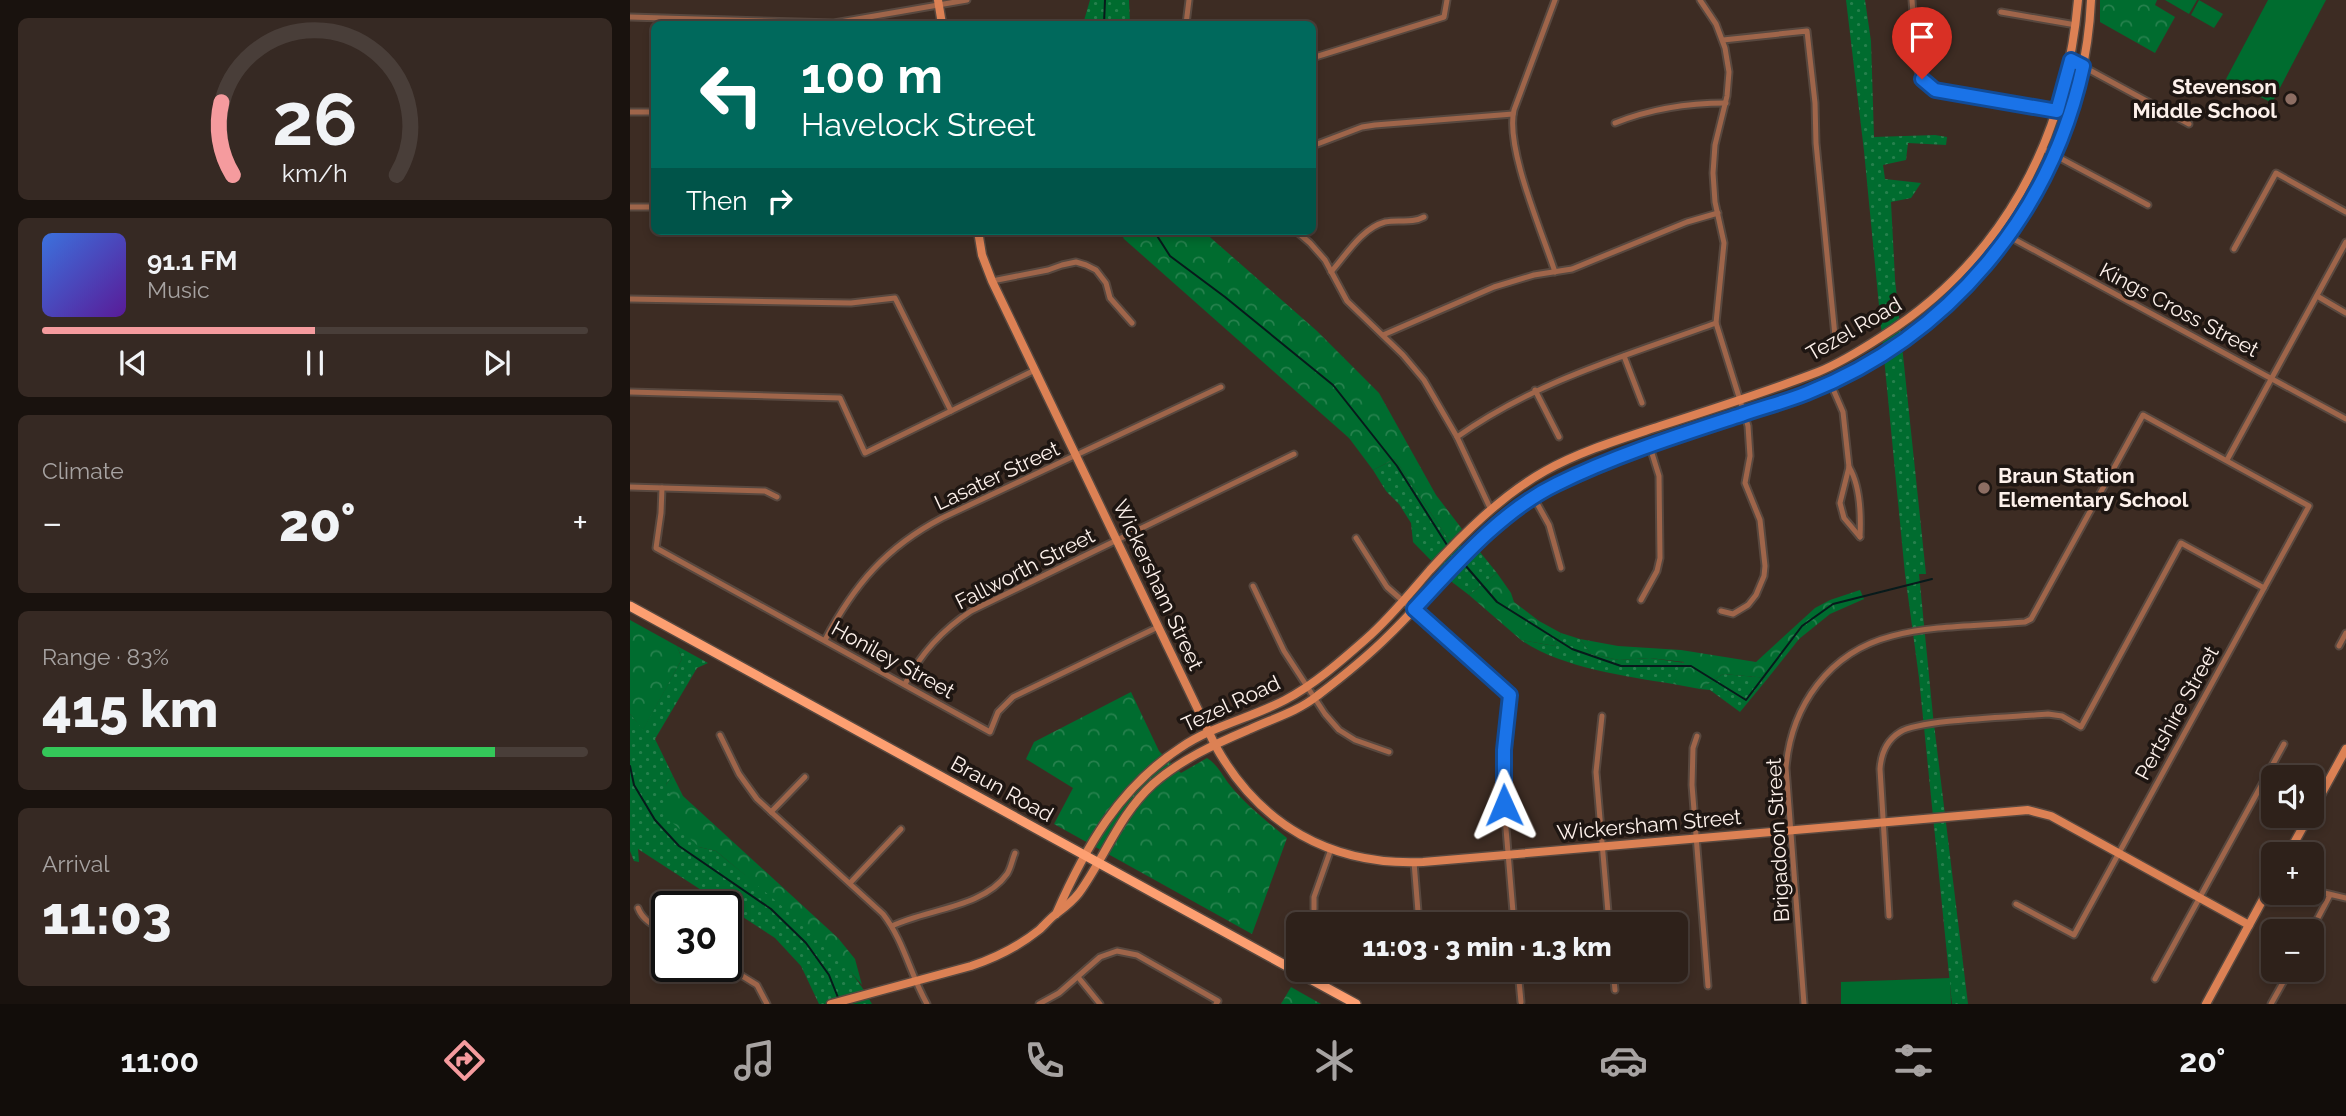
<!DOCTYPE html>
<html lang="en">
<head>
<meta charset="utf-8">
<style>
	:root { --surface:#2e211a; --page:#362923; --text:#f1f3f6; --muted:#a7a3a2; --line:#493e39; --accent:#f59b9e }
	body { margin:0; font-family:Raleway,sans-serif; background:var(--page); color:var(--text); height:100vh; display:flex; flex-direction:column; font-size:26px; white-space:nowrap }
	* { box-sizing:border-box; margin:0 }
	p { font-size:23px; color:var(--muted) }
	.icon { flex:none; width:38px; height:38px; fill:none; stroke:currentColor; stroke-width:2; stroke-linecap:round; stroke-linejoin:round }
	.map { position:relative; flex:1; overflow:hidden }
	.drawer { display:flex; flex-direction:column; gap:18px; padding:18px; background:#19120e; width:630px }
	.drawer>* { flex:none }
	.hud { position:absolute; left:21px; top:21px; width:665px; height:214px; border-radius:10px; box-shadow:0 4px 10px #0003,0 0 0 2px var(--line); background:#00695c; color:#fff; overflow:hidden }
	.buttons { position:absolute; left:1631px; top:765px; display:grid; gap:14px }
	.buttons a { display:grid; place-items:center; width:63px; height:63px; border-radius:10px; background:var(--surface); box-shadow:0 4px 10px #0003,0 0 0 2px var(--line); font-size:35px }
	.speed { position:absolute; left:21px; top:891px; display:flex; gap:14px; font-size:35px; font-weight:700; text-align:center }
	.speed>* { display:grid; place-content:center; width:91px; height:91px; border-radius:50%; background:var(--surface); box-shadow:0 4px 10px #0003,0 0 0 2px var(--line); line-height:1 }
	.speed .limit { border:4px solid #111; border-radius:10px; background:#fff; color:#111 }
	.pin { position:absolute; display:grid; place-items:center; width:60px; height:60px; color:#fff; margin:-72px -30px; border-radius:50% 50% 50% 0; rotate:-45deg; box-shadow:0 0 7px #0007 }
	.pin .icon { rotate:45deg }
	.me { position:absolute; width:77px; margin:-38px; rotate:359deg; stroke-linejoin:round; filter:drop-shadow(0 0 5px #0008) }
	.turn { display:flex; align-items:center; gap:24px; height:147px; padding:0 35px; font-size:32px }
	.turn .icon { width:91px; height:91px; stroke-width:2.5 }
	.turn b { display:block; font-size:49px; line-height:60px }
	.then { display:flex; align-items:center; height:66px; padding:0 35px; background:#0003; gap:14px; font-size:26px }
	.big { font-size:52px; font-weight:800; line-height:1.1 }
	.drawer .widget { flex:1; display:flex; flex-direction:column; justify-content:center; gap:10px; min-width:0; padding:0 24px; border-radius:10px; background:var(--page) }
	.drawer .dial { align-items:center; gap:0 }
	.dial svg { height:182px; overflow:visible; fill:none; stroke:var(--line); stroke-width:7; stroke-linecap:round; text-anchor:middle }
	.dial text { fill:var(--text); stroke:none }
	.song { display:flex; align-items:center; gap:21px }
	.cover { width:84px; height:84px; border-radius:10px; background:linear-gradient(135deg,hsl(220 70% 55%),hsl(270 70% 35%)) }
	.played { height:7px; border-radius:4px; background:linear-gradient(90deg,var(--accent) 50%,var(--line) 50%) }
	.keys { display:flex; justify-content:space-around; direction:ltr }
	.heat { display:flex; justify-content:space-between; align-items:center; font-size:38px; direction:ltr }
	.charge { height:10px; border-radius:5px; background:linear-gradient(90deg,#34c759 83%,var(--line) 0) }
	.trip { position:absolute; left:656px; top:912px; width:402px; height:70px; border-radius:10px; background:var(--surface); box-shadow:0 4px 10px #0003,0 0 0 2px var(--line); font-weight:800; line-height:70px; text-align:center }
	.dock { display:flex; height:112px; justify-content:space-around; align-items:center; background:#120d0a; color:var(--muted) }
	.dock .icon { width:49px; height:49px }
	.dock .selected { color:var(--accent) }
	.dock b { font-size:32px; color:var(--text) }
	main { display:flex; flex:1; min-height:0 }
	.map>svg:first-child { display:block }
	.grass { fill:url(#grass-dots) }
	.forest { fill:url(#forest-crowns) }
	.pitch { fill:#006c2f }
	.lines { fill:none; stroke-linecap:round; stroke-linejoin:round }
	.stream { stroke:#071a1b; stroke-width:2 }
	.street-casing { stroke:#58483f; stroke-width:9 }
	.secondary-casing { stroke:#58483f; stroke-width:11 }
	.primary-casing { stroke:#58483f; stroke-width:12 }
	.street { stroke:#9f654a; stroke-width:5 }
	.secondary { stroke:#dc8154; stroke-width:8 }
	.primary { stroke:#fd9f71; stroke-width:9 }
	.route-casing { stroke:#114b97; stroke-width:18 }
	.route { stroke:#1a73e8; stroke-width:12 }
	.education-dot { fill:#8d6e63; stroke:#1e1612; stroke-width:2.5 }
	.labels { text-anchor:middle; stroke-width:7; stroke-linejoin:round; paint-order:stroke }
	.poi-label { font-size:21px; font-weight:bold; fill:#fdf1eb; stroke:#1e1612; text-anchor:end }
	.street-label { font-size:21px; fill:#fdf1eb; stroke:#1e1612 }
</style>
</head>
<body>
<main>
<section class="drawer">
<div class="widget dial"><svg viewBox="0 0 100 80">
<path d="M14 69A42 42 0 1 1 86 69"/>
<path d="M14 69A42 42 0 0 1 9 37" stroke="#f59b9e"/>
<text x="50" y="56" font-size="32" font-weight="700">26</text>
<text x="50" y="72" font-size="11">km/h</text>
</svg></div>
<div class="widget">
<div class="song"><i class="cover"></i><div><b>91.1 FM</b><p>Music</p></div></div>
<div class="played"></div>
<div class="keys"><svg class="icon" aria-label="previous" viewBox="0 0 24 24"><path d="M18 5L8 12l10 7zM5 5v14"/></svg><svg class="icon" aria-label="pause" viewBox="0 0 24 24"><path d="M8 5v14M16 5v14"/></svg><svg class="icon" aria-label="next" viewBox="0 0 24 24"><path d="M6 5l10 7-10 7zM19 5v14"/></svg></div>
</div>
<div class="widget"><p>Climate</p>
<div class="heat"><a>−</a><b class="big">20°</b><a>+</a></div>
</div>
<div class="widget"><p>Range · 83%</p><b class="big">415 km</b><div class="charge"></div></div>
<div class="widget"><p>Arrival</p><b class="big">11:03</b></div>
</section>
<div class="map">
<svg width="1716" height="1004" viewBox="0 0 1716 1004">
	<defs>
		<pattern id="grass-dots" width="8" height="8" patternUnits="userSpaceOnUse" patternTransform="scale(1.75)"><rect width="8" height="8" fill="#006c2f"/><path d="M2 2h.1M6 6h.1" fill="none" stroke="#26814d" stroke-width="1.8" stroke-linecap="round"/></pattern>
		<pattern id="forest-crowns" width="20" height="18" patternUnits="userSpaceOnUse" patternTransform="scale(1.75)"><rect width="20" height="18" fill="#006c2f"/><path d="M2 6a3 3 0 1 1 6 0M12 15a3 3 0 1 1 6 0" fill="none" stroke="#26814d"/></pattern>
	</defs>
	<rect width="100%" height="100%" fill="#3d2c23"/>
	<g class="grass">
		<path d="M460 0H499L500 24H453Z"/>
		<path d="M1216 0H1235L1241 41 1244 137 1305 135 1317 137 1316 145 1278 143 1276 160 1253 165 1255 179 1291 183 1281 198 1261 202 1265 279 1296 574H1289L1303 716 1338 1004H1322L1289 678 1275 574 1234 151Z"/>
		<path d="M765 459 820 542 850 552 867 573 839 595 822 582 783 542 781 523 769 504 756 491 743 470Z"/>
		<path d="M931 633 950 639 961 654 989 660 1020 658 1055 663 1043 684C998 677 928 667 891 640L925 646Z"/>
		<path d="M47 646 78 663 67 668 25 739 43 776 36 784 69 847 86 851C140 897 208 940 242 1004H189L171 966 145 938 8 849 9 862 4 861 0 851V714L13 729 52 659Z"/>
		<path d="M1093 674 1138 678 1110 712 1080 690 1070 689Z"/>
	</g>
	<g class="forest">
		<path d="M1470 0H1527L1525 5 1545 17 1525 53 1470 22Z"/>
		<path d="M490 231H573L687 331 749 393 806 495 832 529 820 542 765 459 743 470 719 438 494 239Z"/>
		<path d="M867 573 881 593 884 602 909 621 931 633 925 646 891 640 839 595Z"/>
		<path d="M1230 590 1234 599 1200 614 1169 639 1138 678 1093 674 1070 689 1043 684 1054 662 1020 658 989 660 961 654 950 639 988 646 1051 650 1126 662 1185 608 1200 600Z"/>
		<path d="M0 620 47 646 52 659 13 730 0 714Z"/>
		<path d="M501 692 529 751 551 773 577 758C587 764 592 775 599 784 615 804 636 821 657 838L622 934 424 824 443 788 396 759 404 742Z"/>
		<path d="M43 776 53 796 208 938 225 959 232 985C189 934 137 894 86 851L69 847 32 813 41 800 36 784Z"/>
		<path d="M661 987 691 1004H651Z"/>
	</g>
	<g class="pitch">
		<path d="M1535 0H1567L1559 14Z"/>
		<path d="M1569 0 1593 14 1584 28 1561 15Z"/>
		<path d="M1638 0H1696L1642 103 1596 79Z"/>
		<path d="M1320 978 1321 1004H1211V982Z"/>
	</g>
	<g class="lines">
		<g class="stream">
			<path d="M474 24 475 0"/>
			<path d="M524 231 540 256 595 297 703 385 767 466 817 545"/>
			<path d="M835 565 867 602 942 649 991 666H1061L1116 700 1172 626 1203 604 1302 579"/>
			<path d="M0 766 4 785 25 820 49 846 141 909 176 943 199 975 209 1000"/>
		</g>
		<g class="street-casing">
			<g id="street">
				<path d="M1070 0 1086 24 1095 48 1099 72 1097 96 1085 145 1083 173 1085 202 1094 243 1086 323 1118 426 1120 456 1115 483 1130 520 1135 566 1134 576 1126 595 1118 605 1103 614 1091 611"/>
				<path d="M1282 0 1287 68 1291 79 1299 87 1427 111"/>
				<path d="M1371 12 1446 25"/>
				<path d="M0 17 204 23 337 0"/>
				<path d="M556 24 559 0"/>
				<path d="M1093 40 1177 31 1185 103 1186 143 1205 336"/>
				<path d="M682 58 814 17 817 0"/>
				<path d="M1441 60 1559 124"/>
				<path d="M0 112H24"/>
				<path d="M985 123C1020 109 1057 103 1096 103"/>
				<path d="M682 146 732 127 745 125 883 114"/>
				<path d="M1413 149 1518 205"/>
				<path d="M0 207H24"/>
				<path d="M1367 230 1716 419"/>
				<path d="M666 231 680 243 695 260 717 301 773 355 794 380 827 437 861 510"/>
				<path d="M1604 249 1646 173 1716 212"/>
				<path d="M701 272C716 255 732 228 755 222 769 219 781 224 794 217"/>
				<path d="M925 272C912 232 875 147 884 110L925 0"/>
				<path d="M362 281 418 270 432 265 446 262 456 265 466 270 476 283 480 298 502 323"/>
				<path d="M1687 296 1716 313"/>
				<path d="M0 299 221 303 265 298 321 411"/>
				<path d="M753 335 864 287 904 275 942 269 1057 222 1088 213"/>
				<path d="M994 356 1012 403"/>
				<path d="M1200 382 1213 412 1219 467 1210 503 1214 518 1230 537"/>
				<path d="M905 390 929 437"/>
				<path d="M0 392 210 398 235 453 405 370"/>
				<path d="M827 437C906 381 995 356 1086 323"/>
				<path d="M1597 460 1716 242"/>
				<path d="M1219 467C1230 485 1231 516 1230 537"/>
				<path d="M0 487 135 491 147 497"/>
				<path d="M32 488 31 513 26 548 360 732 368 712 383 697 528 627"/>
				<path d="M904 498 919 525 931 568"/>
				<path d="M726 538 757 587 880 695 874 750V805L884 924"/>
				<path d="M623 586 654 651 695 714 709 730 725 740 759 752"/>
				<path d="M1011 600 1027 571 1030 558 1029 476 1020 447"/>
				<path d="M195 640C224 585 256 547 312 518L591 387"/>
				<path d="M1709 646 1716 633"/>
				<path d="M275 684C291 653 312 630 341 611L664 454"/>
				<path d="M972 716 966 772 979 924"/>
				<path d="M90 735 109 774 127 799 253 914C274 941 280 974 297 1004"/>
				<path d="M1067 736 1063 748 1062 785 1078 986"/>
				<path d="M141 812 175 777"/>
				<path d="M784 862 789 924"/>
				<path d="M220 883 271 829"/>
				<path d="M1682 890 1716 898"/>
				<path d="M8 908C13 921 25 926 37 933"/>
				<path d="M684 909V897L701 849"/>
				<path d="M1259 916 1250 769C1251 754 1257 740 1270 732 1291 719 1388 717 1418 714L1432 716 1451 727 1551 543 1634 588"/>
				<path d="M262 926C296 909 353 908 377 874 381 868 382 860 385 853"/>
				<path d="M1681 931 1700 895"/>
				<path d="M96 966 127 985 137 1004"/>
				<path d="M888 970 891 1002"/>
				<path d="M983 970 985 990"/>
				<path d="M448 977 470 1004"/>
				<path d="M1525 979 1654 744"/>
				<path d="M409 1004 429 993 470 957 487 951 507 955 588 1001 586 1004"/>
				<path d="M1174 1004 1156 768C1161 706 1199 652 1262 636 1304 625 1351 626 1395 622L1401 619 1513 415 1679 506 1444 935 1386 904"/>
				<path d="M1641 1004 1660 970"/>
			</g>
		</g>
		<g class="secondary-casing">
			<g id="secondary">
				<path d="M308 0 312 24"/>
				<path d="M348 231 352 255 362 281 585 745C629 825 701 866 793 862L1398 810 1421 816 1619 925"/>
				<path d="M1682 811 1716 749"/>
				<path d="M1658 854 1679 816"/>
				<path d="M426 914C455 848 489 788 550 748 582 726 621 718 655 700 685 684 711 661 736 639 760 618 780 593 800 570 833 534 872 495 915 471 951 451 991 439 1030 426 1083 409 1136 392 1188 372 1210 363 1231 350 1251 337 1372 261 1436 140 1448 0"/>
				<path d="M201 1004 341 966C365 958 389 946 409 930 415 925 420 918 426 914 435 907 442 902 449 893 475 857 489 815 523 784 550 760 585 744 618 730 641 719 667 712 687 696 712 677 737 657 759 635 803 592 842 541 893 505 929 479 971 465 1013 450 1125 408 1236 385 1325 298 1406 218 1456 114 1461 0"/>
				<path d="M1576 1004 1643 881"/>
			</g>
		</g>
		<g class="primary-casing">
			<path id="primary" d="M0 606 726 1004"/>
		</g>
		<use href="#street" class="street"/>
		<use href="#secondary" class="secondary"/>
		<use href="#primary" class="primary"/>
	</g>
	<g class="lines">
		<g class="route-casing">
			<path id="route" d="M874 805V750L880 695 784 609C826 564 871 511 927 484 986 455 1050 435 1111 415 1133 407 1155 402 1177 393 1318 337 1421 215 1453 66L1441 60 1427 111 1305 90 1292 79"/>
		</g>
		<use href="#route" class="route"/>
	</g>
	<g class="education-dot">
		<circle cx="1661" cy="99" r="7"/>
		<circle cx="1354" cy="488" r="7"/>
	</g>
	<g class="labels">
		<g class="poi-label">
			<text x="1647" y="94">Stevenson<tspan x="1647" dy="24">Middle School</tspan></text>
			<text x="1368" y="483" text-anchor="start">Braun Station<tspan x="1368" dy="24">Elementary School</tspan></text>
		</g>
		<g class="street-label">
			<text transform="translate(1549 310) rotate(28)" y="7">Kings Cross Street</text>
			<text transform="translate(1224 329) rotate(-30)" y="7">Tezel Road</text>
			<text transform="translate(367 476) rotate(-25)" y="7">Lasater Street</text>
			<text transform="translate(395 569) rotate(-27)" y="7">Fallworth Street</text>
			<text transform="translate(528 585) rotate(65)" y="7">Wickersham Street</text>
			<text transform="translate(263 660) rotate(29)" y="7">Honiley Street</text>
			<text transform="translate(601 704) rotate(-25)" y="7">Tezel Road</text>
			<text transform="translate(1547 713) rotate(-61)" y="7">Pertshire Street</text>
			<text transform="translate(372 789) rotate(29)" y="7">Braun Road</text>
			<text transform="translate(1019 825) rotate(-5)" y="7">Wickersham Street</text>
			<text transform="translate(1148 840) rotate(-93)" y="7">Brigadoon Street</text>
		</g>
	</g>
</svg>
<div class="buttons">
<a><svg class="icon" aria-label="sound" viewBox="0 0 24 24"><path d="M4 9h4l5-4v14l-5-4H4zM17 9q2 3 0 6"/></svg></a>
<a>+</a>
<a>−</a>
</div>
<div class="speed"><div class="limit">30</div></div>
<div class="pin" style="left:1292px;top:79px;background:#d93025"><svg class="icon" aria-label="arrive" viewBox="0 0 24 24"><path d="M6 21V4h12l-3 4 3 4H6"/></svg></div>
<svg class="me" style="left:874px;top:805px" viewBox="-20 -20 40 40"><path d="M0-17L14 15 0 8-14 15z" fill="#1a73e8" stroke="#fff" stroke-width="4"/></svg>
<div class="trip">11:03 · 3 min · 1.3 km</div>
<div class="hud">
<div class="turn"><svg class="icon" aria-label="left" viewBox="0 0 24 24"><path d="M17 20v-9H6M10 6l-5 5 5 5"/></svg><div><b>100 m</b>Havelock Street</div></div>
<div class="then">Then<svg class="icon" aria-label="right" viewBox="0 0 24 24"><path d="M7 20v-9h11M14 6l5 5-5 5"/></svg></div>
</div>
</div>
</main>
<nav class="dock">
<b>11:00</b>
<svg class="icon selected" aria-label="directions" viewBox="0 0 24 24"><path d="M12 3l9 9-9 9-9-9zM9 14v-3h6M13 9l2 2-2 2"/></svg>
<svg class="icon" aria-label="music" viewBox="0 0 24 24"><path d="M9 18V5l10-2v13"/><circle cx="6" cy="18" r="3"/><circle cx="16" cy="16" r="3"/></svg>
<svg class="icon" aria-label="phone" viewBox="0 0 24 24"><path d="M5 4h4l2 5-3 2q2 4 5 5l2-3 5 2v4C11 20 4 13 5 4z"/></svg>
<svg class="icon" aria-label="climate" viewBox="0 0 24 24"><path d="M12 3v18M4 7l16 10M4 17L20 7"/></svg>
<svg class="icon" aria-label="car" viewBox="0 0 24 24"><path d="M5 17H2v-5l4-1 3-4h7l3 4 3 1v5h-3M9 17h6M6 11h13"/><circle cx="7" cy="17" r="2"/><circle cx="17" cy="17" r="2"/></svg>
<svg class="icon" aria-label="filters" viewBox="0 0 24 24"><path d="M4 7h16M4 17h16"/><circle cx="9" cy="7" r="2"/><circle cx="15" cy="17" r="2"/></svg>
<b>20°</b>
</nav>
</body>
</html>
